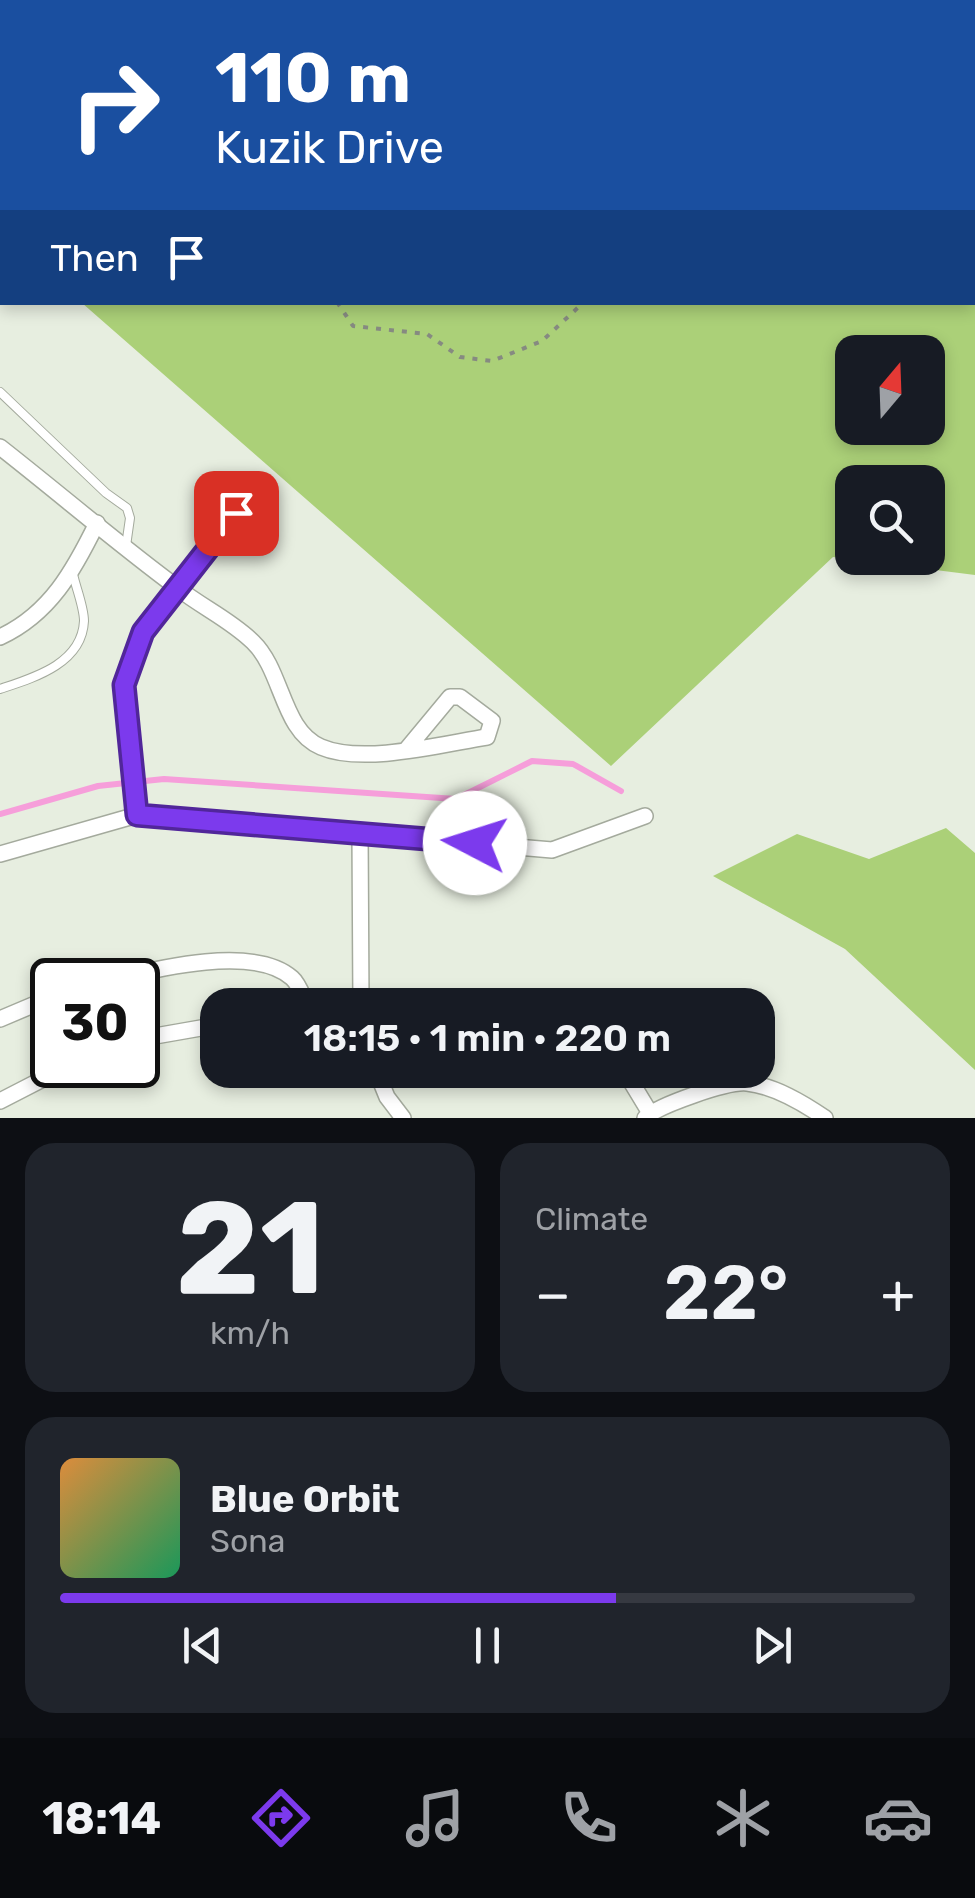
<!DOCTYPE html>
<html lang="en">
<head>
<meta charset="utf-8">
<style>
	:root { --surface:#171b24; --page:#20242c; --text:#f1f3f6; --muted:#9ea1a6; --line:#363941; --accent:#7c3aed }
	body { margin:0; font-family:Rubik,sans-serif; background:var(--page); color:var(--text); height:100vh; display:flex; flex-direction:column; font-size:38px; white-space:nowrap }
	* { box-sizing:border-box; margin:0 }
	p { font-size:32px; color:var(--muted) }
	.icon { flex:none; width:55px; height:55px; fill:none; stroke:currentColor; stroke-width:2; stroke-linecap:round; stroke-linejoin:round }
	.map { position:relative; height:1118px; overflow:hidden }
	.sheet { display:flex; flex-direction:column; gap:25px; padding:25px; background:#0d0f14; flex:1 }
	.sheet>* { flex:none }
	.top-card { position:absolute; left:0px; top:0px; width:975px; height:305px; box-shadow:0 5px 15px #0003; background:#1a4fa0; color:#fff; overflow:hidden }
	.needle { width:65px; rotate:19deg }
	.buttons { position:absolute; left:835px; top:335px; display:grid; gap:20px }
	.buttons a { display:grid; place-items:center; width:110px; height:110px; border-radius:20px; background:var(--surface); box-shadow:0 5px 15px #0003; font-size:50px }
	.speed { position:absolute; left:30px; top:958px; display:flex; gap:20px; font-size:50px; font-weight:700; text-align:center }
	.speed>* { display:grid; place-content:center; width:130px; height:130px; border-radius:50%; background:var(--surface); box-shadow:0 5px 15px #0003; line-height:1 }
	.speed .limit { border:5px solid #111; border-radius:15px; background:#fff; color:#111 }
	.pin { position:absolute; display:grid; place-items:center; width:85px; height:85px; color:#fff; margin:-42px; border-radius:20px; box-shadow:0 5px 15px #0006 }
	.me { position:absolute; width:110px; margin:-55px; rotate:275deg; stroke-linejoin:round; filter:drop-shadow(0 0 8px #0008) }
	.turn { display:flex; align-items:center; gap:35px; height:210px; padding:0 50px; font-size:45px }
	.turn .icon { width:130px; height:130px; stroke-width:2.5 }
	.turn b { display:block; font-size:70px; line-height:85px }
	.then { display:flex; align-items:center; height:95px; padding:0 50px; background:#0003; gap:20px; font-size:38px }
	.big { font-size:75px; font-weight:600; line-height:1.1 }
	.sheet .card { flex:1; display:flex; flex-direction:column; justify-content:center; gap:15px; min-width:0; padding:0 35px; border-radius:30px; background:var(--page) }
	.sheet .dial { align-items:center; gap:0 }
	.dial b { font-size:130px; line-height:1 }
	.song { display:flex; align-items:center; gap:30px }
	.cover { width:120px; height:120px; border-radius:15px; background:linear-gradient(135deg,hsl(30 70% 55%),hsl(150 70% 35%)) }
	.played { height:10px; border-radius:5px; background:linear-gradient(90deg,var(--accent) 65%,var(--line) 65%) }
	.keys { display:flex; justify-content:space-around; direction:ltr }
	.heat { display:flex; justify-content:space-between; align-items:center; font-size:55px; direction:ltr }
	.sheet .tiles { flex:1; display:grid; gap:25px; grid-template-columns:1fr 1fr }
	.card:last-child { grid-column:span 2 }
	.trip { position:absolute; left:200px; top:988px; width:575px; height:100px; border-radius:30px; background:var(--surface); box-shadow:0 5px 15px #0003; font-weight:600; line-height:100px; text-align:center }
	.tab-bar { display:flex; height:160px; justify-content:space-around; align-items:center; background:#090b0e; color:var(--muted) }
	.tab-bar .icon { width:70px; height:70px }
	.tab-bar .selected { color:var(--accent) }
	.tab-bar b { font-size:45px; color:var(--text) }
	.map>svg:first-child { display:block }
	.green { fill:#abd078; fill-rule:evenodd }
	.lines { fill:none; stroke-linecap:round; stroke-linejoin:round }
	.stream { stroke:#f69eda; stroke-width:6 }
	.service-casing { stroke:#a4aa9d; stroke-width:10 }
	.minor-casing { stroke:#a4aa9d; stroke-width:18 }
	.path { stroke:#868a81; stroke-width:4; stroke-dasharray:5 8; stroke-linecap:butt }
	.service { stroke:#fff; stroke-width:8 }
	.minor { stroke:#fff; stroke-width:15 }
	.route-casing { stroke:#51269a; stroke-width:25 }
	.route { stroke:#7c3aed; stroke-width:18 }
</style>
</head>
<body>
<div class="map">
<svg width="975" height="1118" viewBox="0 0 975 1118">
	<rect width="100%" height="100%" fill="#e7eee0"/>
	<g class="green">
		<path d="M0 0H975V575L833 557 611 766 82 303 972 302V2H2V233ZM852 352H928V428H852ZM852 482H928V558H852Z"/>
		<path d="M946 828 975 853V1070L845 949 713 876 797 834 869 859Z"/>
	</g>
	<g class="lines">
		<path class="stream" d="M0 814 98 786 164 779 456 799 532 761 573 764 621 791"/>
		<g class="service-casing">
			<g id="service">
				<path d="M0 392 106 493 127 508 130 518 126 546"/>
				<path d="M0 689C33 678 82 664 84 621 84 607 76 588 73 574"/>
			</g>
		</g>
		<g class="minor-casing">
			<g id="minor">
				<path d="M0 447C60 494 118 544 179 589 202 607 232 621 253 642 283 671 282 731 321 747 363 765 443 744 487 737L492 721 460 697H450L406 750"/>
				<path d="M0 637C50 614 74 570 97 523"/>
				<path d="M137 815 124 685 143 633 256 488"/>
				<path d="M360 832 361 1005"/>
				<path d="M0 854 137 815 552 850 645 816"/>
				<path d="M110 980C155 969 254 944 292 978 299 984 303 997 307 1005"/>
				<path d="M410 1005 436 1001 511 1005"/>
				<path d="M0 1019 52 997"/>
				<path d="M138 1039 218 1025"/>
				<path d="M376 1070 387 1097 403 1118"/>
				<path d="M624 1070 650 1113"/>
				<path d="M0 1101 70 1065"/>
				<path d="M645 1118C659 1105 728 1081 747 1083 775 1086 803 1103 825 1118"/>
			</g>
		</g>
		<g class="path">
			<path d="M434 0 439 2"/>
			<path d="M912 0 916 2"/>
			<path d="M361 2 364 0"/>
			<path d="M497 2 506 0"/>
			<path d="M603 2 604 0"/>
			<path d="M733 2 736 0"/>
			<path d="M874 2 877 0"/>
			<path d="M972 34 975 36"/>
			<path d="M972 82 975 81"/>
			<path d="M972 186 975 178"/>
			<path d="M337 302 353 326 427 334 460 357 492 361 542 341 584 302"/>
		</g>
		<use href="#service" class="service"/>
		<use href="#minor" class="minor"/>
	</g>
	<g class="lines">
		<g class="route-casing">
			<path id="route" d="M236 513 143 632 124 685 137 815 475 843"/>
		</g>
		<use href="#route" class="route"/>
	</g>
</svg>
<div class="buttons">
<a><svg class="needle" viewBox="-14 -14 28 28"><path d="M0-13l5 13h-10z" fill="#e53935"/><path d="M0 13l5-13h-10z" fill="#9ea1a6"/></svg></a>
<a><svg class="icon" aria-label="search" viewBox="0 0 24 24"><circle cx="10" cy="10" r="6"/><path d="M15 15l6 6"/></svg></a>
</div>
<div class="speed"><div class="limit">30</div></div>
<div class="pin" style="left:236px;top:513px;background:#d93025"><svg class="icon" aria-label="arrive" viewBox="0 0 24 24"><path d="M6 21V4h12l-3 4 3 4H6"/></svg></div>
<svg class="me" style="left:475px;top:843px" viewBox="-20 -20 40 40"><circle r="19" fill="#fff"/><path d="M0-13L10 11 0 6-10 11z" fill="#7c3aed"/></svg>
<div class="trip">18:15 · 1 min · 220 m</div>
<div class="top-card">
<div class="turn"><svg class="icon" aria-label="right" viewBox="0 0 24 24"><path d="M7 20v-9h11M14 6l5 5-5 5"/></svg><div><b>110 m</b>Kuzik Drive</div></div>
<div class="then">Then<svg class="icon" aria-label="arrive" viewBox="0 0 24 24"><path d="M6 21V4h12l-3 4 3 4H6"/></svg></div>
</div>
</div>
<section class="sheet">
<div class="tiles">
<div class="card dial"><b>21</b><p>km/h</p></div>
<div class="card"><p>Climate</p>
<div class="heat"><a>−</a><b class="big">22°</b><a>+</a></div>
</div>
<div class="card">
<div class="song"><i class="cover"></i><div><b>Blue Orbit</b><p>Sona</p></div></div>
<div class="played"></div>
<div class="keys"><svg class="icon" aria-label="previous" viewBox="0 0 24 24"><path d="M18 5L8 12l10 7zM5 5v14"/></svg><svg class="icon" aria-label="pause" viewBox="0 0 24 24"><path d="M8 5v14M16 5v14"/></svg><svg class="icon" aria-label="next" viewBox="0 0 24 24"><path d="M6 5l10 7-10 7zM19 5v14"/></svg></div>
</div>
</div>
</section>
<nav class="tab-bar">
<b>18:14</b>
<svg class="icon selected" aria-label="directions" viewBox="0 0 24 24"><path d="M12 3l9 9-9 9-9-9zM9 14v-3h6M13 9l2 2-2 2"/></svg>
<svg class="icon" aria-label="music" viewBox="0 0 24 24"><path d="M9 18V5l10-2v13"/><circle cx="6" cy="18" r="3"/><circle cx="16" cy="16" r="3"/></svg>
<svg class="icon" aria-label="phone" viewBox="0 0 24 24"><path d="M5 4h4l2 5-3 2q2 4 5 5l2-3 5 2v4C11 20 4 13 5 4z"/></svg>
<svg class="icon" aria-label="climate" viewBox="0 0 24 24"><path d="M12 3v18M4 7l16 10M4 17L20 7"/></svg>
<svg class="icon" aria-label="car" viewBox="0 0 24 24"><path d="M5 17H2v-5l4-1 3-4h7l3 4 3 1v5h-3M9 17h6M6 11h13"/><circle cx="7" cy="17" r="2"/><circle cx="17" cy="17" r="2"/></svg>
</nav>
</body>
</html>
